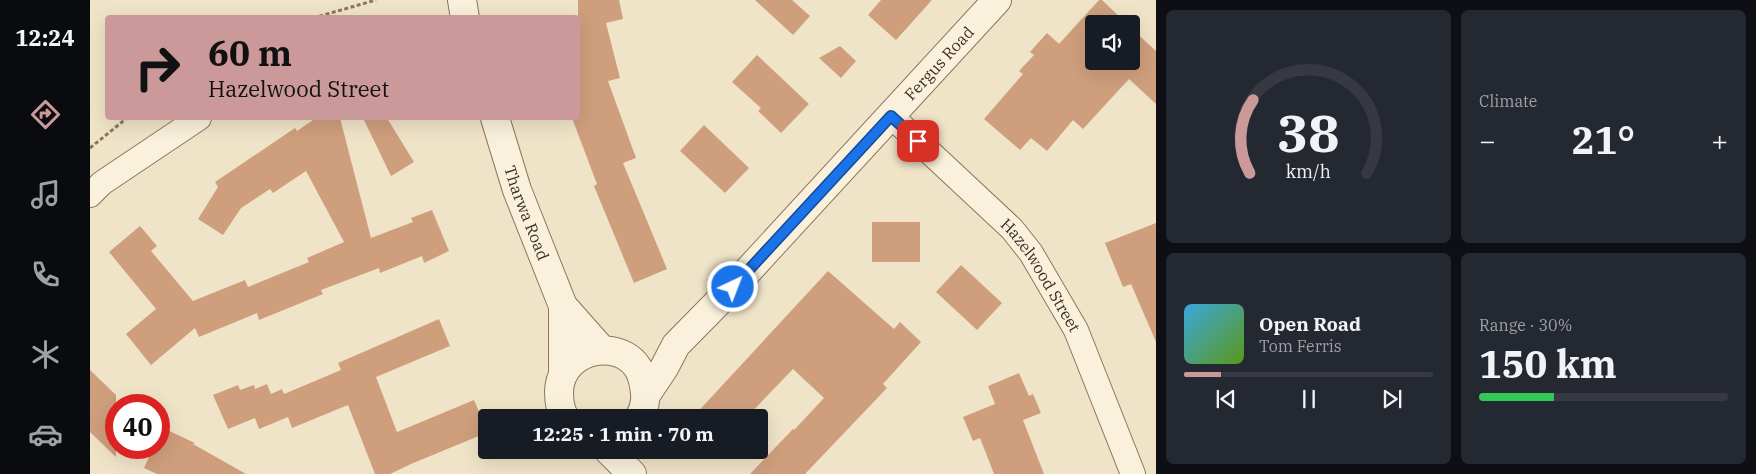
<!DOCTYPE html>
<html lang="en">
<head>
<meta charset="utf-8">
<style>
	:root { --surface:#171b24; --page:#242831; --text:#f1f3f6; --muted:#9ea1a6; --line:#363941; --accent:#cc999b }
	body { margin:0; font-family:"IBM Plex Serif",serif; background:var(--page); color:var(--text); height:100vh; display:flex; flex-direction:column; font-size:19px; white-space:nowrap }
	* { box-sizing:border-box; margin:0 }
	p { font-size:16px; color:var(--muted) }
	.icon { flex:none; width:28px; height:28px; fill:none; stroke:currentColor; stroke-width:2; stroke-linecap:round; stroke-linejoin:round }
	.map { position:relative; flex:1; overflow:hidden }
	.sheet { display:flex; flex-direction:column; gap:10px; padding:10px; background:#0d0f14; width:600px }
	.sheet>* { flex:none }
	.banner { position:absolute; left:15px; top:15px; width:475px; height:105px; border-radius:5px; box-shadow:0 5px 20px #0002; background:#cc999b; color:#111; overflow:hidden }
	.buttons { position:absolute; left:995px; top:15px; display:grid; gap:10px }
	.buttons a { display:grid; place-items:center; width:55px; height:55px; border-radius:5px; background:var(--surface); box-shadow:0 5px 20px #0002; font-size:25px }
	.speed { position:absolute; left:15px; top:394px; display:flex; gap:10px; font-size:25px; font-weight:700; text-align:center }
	.speed>* { display:grid; place-content:center; width:65px; height:65px; border-radius:50%; background:var(--surface); box-shadow:0 5px 20px #0002; line-height:1 }
	.speed .limit { border:8px solid #d22; background:#fff; color:#111 }
	.pin { position:absolute; display:grid; place-items:center; width:42px; height:42px; color:#fff; margin:-21px; border-radius:10px; box-shadow:0 2px 8px #0006 }
	.me { position:absolute; width:55px; margin:-28px; rotate:43deg; stroke-linejoin:round; filter:drop-shadow(0 0 4px #0008) }
	.turn { display:flex; align-items:center; gap:18px; height:105px; padding:0 20px; font-size:22px }
	.turn .icon { width:65px; height:65px; stroke-width:2.5 }
	.turn b { display:block; font-size:35px; line-height:42px }
	.big { font-size:38px; font-weight:800; line-height:1.1 }
	.sheet .card { flex:1; display:flex; flex-direction:column; justify-content:center; gap:8px; min-width:0; padding:0 18px; border-radius:8px; background:var(--page) }
	.sheet .dial { align-items:center; gap:0 }
	.dial svg { height:130px; overflow:visible; fill:none; stroke:var(--line); stroke-width:7; stroke-linecap:round; text-anchor:middle }
	.dial text { fill:var(--text); stroke:none }
	.song { display:flex; align-items:center; gap:15px }
	.cover { width:60px; height:60px; border-radius:8px; background:linear-gradient(135deg,hsl(200 70% 55%),hsl(90 70% 35%)) }
	.played { height:5px; border-radius:2px; background:linear-gradient(90deg,var(--accent) 15%,var(--line) 15%) }
	.keys { display:flex; justify-content:space-around; direction:ltr }
	.heat { display:flex; justify-content:space-between; align-items:center; font-size:28px; direction:ltr }
	.charge { height:8px; border-radius:4px; background:linear-gradient(90deg,#34c759 30%,var(--line) 0) }
	.sheet .tiles { flex:1; display:grid; gap:10px; grid-template-columns:repeat(2,1fr) }
	.trip { position:absolute; left:388px; top:409px; width:290px; height:50px; border-radius:5px; background:var(--surface); box-shadow:0 5px 20px #0002; font-weight:800; line-height:50px; text-align:center }
	main { display:flex; flex:1; min-height:0 }
	.dock { display:flex; flex-direction:column; width:90px; justify-content:space-around; align-items:center; background:#090b0e; color:var(--muted) }
	.dock .icon { width:35px; height:35px }
	.dock .current { color:var(--accent) }
	.dock b { font-size:22px; color:var(--text) }
	.map>svg:first-child { display:block }
	.building { fill:#cf9f7d }
	.lines { fill:none; stroke-linecap:round; stroke-linejoin:round }
	.minor-casing { stroke:#8d765c; stroke-width:26 }
	.tertiary-casing { stroke:#8d765c; stroke-width:30 }
	.path { stroke:#8d765c; stroke-width:3; stroke-dasharray:4 2.5; stroke-linecap:butt }
	.minor { stroke:#faf1dc; stroke-width:24 }
	.tertiary { stroke:#faf1dc; stroke-width:28 }
	.route-casing { stroke:#114b97; stroke-width:12 }
	.route { stroke:#1a73e8; stroke-width:9 }
	.labels { text-anchor:middle; stroke-width:5; stroke-linejoin:round; paint-order:stroke }
	.street-label { font-size:16px; fill:#3d2e20; stroke:#f7eed8 }
</style>
</head>
<body>
<main>
<nav class="dock">
<b>12:24</b>
<svg class="icon current" aria-label="directions" viewBox="0 0 24 24"><path d="M12 3l9 9-9 9-9-9zM9 14v-3h6M13 9l2 2-2 2"/></svg>
<svg class="icon" aria-label="music" viewBox="0 0 24 24"><path d="M9 18V5l10-2v13"/><circle cx="6" cy="18" r="3"/><circle cx="16" cy="16" r="3"/></svg>
<svg class="icon" aria-label="phone" viewBox="0 0 24 24"><path d="M5 4h4l2 5-3 2q2 4 5 5l2-3 5 2v4C11 20 4 13 5 4z"/></svg>
<svg class="icon" aria-label="climate" viewBox="0 0 24 24"><path d="M12 3v18M4 7l16 10M4 17L20 7"/></svg>
<svg class="icon" aria-label="car" viewBox="0 0 24 24"><path d="M5 17H2v-5l4-1 3-4h7l3 4 3 1v5h-3M9 17h6M6 11h13"/><circle cx="7" cy="17" r="2"/><circle cx="17" cy="17" r="2"/></svg>
</nav>
<div class="map">
<svg width="1066" height="474" viewBox="0 0 1066 474">
	<rect width="100%" height="100%" fill="#f0e4c8"/>
	<g class="building">
		<path d="M488 0H529L533 19 516 23 530 78 518 81 546 158 533 163 577 269 544 283 504 186 507 184 482 118H488Z"/>
		<path d="M665 0H702L720 16 703 35Z"/>
		<path d="M791 0H842L806 40 778 15Z"/>
		<path d="M1009 0H1012L1037 24H1004V61H1041V28L1066 51V104L1039 79 993 129 983 120 957 151 941 138 930 150 894 119 933 74 929 71 944 55 940 52 957 33 969 44Z"/>
		<path d="M750 46 766 61 751 78 729 58Z"/>
		<path d="M667 55 719 104 691 133 668 111 671 108 642 82Z"/>
		<path d="M226 118H250L281 238 323 222 321 218 342 210 359 251 334 263 332 256 290 273 289 268 231 290 233 294 169 320 167 313 109 337 105 328 61 365 36 334 66 309 19 252 50 226 67 246 61 251 103 301 155 280 158 287 219 262 217 258 254 242 216 171 183 193 180 189 151 208 133 235 108 219 128 187 125 182 205 128 207 131Z"/>
		<path d="M273 118H297L324 162 301 176Z"/>
		<path d="M614 125 659 168 635 193 590 151Z"/>
		<rect x="782" y="222" width="48" height="40"/>
		<path d="M1066 223V342L1041 284 1033 287 1015 243Z"/>
		<path d="M871 265 912 303 887 330 846 292Z"/>
		<path d="M738 271 804 329 810 322 831 342 793 384 797 388 715 474H660L703 429 704 430 734 398 703 369 656 418H602Z"/>
		<path d="M349 319 360 346 286 377 307 432 384 400 396 428V433L321 464 300 474H285L258 405 202 428 198 417 169 429 165 418 138 429 123 395 148 385 150 390 164 385 165 389 177 384 181 394 192 389 194 394 251 370 248 363Z"/>
		<path d="M0 370 26 395V457L0 432Z"/>
		<path d="M929 373 939 396 943 394 951 413 933 420 954 474H904L890 438 883 441 873 417 905 404 898 386Z"/>
		<path d="M73 428 105 443 103 444 156 474H67L54 468 63 448H69V436Z"/>
	</g>
	<g class="lines">
		<g class="minor-casing">
			<g id="minor">
				<path id="s1" d="M801 116 922 229 941 253 986 330 1043 474"/>
				<path d="M0 195 12 183 109 118"/>
			</g>
		</g>
		<g class="tertiary-casing">
			<g id="tertiary">
				<path d="M372 0 375 18"/>
				<path id="s2" d="M405 118 427 190 473 306 512 350"/>
				<path d="M473 306V374"/>
				<path id="s3" d="M556 395 574 368 586 345 643 287 907 0"/>
				<path d="M475 418C470 410 469 401 469 392 470 344 543 334 553 381 556 394 557 405 549 418"/>
				<path d="M518 450 542 474"/>
			</g>
		</g>
		<g class="path">
			<path d="M223 18 286 0"/>
			<path d="M0 148 37 118"/>
		</g>
		<use href="#minor" class="minor"/>
		<use href="#tertiary" class="tertiary"/>
	</g>
	<g class="lines">
		<g class="route-casing">
			<path id="route" d="M643 287 801 116 828 141"/>
		</g>
		<use href="#route" class="route"/>
	</g>
	<g class="labels">
		<g class="street-label">
			<text dy="6" stroke="none"><textPath href="#s3" startOffset="444">Fergus Road</textPath></text>
			<text dy="6" stroke="none"><textPath href="#s2" startOffset="100">Tharwa Road</textPath></text>
			<text dy="6" stroke="none"><textPath href="#s1" startOffset="220">Hazelwood Street</textPath></text>
		</g>
	</g>
</svg>
<div class="buttons">
<a><svg class="icon" aria-label="sound" viewBox="0 0 24 24"><path d="M4 9h4l5-4v14l-5-4H4zM17 9q2 3 0 6"/></svg></a>
</div>
<div class="speed"><div class="limit">40</div></div>
<div class="pin" style="left:828px;top:141px;background:#d93025"><svg class="icon" aria-label="arrive" viewBox="0 0 24 24"><path d="M6 21V4h12l-3 4 3 4H6"/></svg></div>
<svg class="me" style="left:643px;top:287px" viewBox="-20 -20 40 40"><circle r="17" fill="#1a73e8" stroke="#fff" stroke-width="3"/><path d="M0-11L8 9 0 5-8 9z" fill="#fff"/></svg>
<div class="trip">12:25 · 1 min · 70 m</div>
<div class="banner">
<div class="turn"><svg class="icon" aria-label="right" viewBox="0 0 24 24"><path d="M7 20v-9h11M14 6l5 5-5 5"/></svg><div><b>60 m</b>Hazelwood Street</div></div>
</div>
</div>
<section class="sheet">
<div class="tiles">
<div class="card dial"><svg viewBox="0 0 100 80">
<path d="M14 69A42 42 0 1 1 86 69"/>
<path d="M14 69A42 42 0 0 1 16 24" stroke="#cc999b"/>
<text x="50" y="56" font-size="32" font-weight="700">38</text>
<text x="50" y="72" font-size="11">km/h</text>
</svg></div>
<div class="card"><p>Climate</p>
<div class="heat"><a>−</a><b class="big">21°</b><a>+</a></div>
</div>
<div class="card">
<div class="song"><i class="cover"></i><div><b>Open Road</b><p>Tom Ferris</p></div></div>
<div class="played"></div>
<div class="keys"><svg class="icon" aria-label="previous" viewBox="0 0 24 24"><path d="M18 5L8 12l10 7zM5 5v14"/></svg><svg class="icon" aria-label="pause" viewBox="0 0 24 24"><path d="M8 5v14M16 5v14"/></svg><svg class="icon" aria-label="next" viewBox="0 0 24 24"><path d="M6 5l10 7-10 7zM19 5v14"/></svg></div>
</div>
<div class="card"><p>Range · 30%</p><b class="big">150 km</b><div class="charge"></div></div>
</div>
</section>
</main>
</body>
</html>
